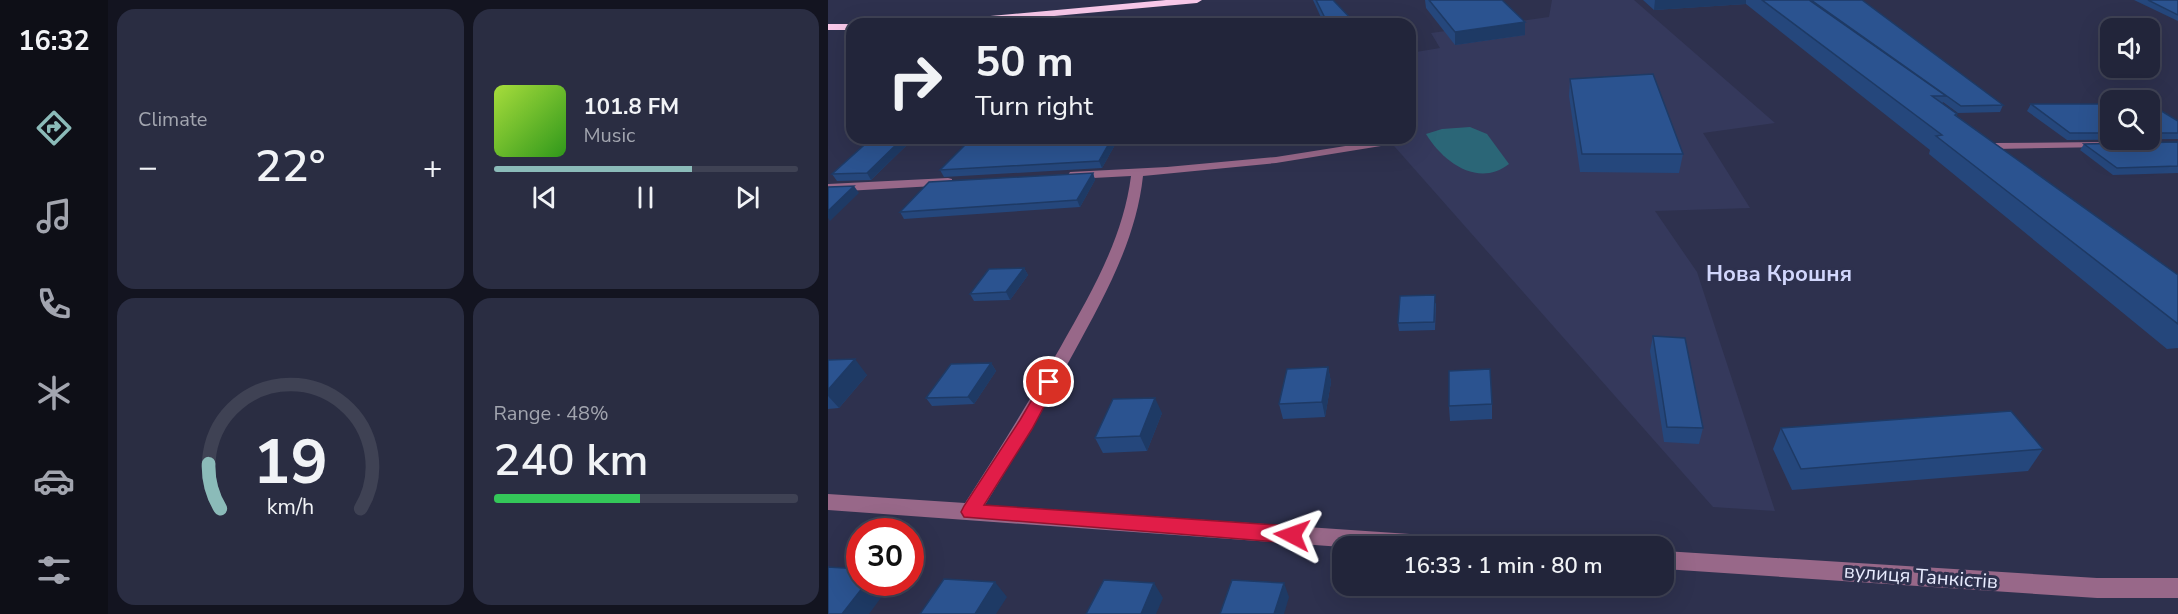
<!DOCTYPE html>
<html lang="en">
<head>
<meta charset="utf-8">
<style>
	:root { --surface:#22253a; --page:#2a2d42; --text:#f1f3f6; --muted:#a2a5af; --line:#3f4254; --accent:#8bbbb9 }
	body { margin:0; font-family:"Nunito Sans",sans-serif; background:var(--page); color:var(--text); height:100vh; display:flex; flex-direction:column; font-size:22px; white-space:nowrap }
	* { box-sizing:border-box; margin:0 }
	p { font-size:20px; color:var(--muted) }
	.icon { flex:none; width:33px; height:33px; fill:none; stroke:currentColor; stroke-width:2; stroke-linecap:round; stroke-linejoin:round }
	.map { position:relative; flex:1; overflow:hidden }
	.side { display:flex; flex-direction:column; gap:9px; padding:9px; background:#131420; width:720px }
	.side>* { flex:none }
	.top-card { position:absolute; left:18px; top:18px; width:570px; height:126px; border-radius:18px; box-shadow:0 6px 24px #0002,0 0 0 2px var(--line); background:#22253a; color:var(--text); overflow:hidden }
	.controls { position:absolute; left:1272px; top:18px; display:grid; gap:12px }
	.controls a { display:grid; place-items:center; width:60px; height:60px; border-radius:12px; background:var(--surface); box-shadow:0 6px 24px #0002,0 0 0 2px var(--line); font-size:30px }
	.speed { position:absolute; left:18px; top:518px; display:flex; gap:12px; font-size:30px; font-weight:700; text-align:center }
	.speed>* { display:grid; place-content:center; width:78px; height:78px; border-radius:50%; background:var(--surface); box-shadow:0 6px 24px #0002,0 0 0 2px var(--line); line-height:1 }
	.speed .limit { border:9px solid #d22; background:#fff; color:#111 }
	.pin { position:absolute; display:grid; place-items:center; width:51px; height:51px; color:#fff; margin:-26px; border:3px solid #fff; border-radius:50%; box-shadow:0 2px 6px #0007 }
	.me { position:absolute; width:66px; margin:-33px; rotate:274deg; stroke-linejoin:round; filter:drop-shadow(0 0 4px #0008) }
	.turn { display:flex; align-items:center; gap:21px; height:126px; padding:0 30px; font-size:27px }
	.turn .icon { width:78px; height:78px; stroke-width:2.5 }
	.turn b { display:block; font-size:42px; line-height:51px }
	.big { font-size:45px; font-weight:600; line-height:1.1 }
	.side .card { flex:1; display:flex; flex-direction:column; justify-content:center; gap:9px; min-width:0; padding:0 21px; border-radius:18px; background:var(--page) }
	.side .dial { align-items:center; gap:0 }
	.dial svg { height:156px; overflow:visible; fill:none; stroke:var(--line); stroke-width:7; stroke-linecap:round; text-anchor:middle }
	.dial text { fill:var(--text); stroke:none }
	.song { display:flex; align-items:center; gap:18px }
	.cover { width:72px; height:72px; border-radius:9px; background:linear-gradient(135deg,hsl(80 70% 55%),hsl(110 70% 35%)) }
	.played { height:6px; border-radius:3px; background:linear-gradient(90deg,var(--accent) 65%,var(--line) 65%) }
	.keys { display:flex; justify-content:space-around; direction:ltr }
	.heat { display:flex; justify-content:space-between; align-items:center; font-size:33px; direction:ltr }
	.charge { height:9px; border-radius:4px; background:linear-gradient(90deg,#34c759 48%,var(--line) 0) }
	.side .tiles { flex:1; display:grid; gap:9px; grid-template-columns:repeat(2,1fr) }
	.trip { position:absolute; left:504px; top:536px; width:342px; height:60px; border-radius:18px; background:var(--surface); box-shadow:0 6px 24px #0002,0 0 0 2px var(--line); font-weight:600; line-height:60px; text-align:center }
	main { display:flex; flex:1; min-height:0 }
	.menu { display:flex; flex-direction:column; width:108px; justify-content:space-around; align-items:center; background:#0e0f17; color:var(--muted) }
	.menu .icon { width:42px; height:42px }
	.menu .active { color:var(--accent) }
	.menu b { font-size:27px; color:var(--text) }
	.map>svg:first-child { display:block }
	.built { fill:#35395c }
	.water { fill:#2b6677 }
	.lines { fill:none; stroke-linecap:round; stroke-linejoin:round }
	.minor { fill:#986889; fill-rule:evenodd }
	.highway { fill:#f8c8e9; fill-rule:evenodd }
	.wall { fill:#25477c }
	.shaded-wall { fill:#1e3a65 }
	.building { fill:#2b5390; stroke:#1e3a65; stroke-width:1.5 }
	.route { fill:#e11d48; stroke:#92132f; stroke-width:1.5 }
	.labels { text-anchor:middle; stroke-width:6; stroke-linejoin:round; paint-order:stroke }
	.near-street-label { font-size:20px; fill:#e8ebfe; stroke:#2e314e }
	.district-label { font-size:22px; font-weight:bold; fill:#d2d7fc; stroke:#2e314e }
</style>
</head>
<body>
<main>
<nav class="menu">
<b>16:32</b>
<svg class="icon active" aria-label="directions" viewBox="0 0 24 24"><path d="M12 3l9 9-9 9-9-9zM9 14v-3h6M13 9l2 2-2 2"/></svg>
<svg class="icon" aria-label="music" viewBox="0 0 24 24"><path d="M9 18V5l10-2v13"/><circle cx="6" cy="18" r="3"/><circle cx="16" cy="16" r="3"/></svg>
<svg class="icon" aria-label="phone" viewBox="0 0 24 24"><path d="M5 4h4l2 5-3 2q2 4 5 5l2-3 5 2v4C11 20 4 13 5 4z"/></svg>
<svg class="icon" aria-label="climate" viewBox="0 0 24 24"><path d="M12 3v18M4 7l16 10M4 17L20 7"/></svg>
<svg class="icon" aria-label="car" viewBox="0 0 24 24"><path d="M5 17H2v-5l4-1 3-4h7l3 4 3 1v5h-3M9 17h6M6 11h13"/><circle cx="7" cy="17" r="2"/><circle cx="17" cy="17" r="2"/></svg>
<svg class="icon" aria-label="filters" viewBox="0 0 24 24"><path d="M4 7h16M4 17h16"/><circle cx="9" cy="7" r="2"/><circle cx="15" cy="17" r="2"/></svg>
</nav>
<section class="side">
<div class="tiles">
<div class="card"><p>Climate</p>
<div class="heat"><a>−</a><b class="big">22°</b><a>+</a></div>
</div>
<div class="card">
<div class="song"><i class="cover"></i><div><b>101.8 FM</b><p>Music</p></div></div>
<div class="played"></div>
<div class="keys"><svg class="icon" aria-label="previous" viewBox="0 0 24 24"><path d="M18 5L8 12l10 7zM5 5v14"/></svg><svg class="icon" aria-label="pause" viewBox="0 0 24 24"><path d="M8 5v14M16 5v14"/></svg><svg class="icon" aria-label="next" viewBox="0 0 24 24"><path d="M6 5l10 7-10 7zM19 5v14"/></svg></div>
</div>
<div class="card dial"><svg viewBox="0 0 100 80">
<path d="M14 69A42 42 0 1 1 86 69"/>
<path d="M14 69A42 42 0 0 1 8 46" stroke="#8bbbb9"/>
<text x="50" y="56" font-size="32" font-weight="700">19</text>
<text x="50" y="72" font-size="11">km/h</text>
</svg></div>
<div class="card"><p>Range · 48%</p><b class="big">240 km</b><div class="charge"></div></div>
</div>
</section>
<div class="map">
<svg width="1350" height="614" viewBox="0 0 1350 614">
	<rect width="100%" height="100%" fill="#2e314e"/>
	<path class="built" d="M724 0H806L947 123 875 133 922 208 827 211 869 272 947 511 885 507 559 138H582V53L612 48 603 33 721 17Z"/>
	<path class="water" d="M642 127 659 134 681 164C650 188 615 162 598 134L614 129Z"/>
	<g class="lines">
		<g class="minor">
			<path d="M549 141 553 142V146L448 163 315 176C308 241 276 297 245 354 217 405 188 455 157 505L626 537 633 540 636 546 514 547 0 510V494L137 503C170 452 202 400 232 348 263 293 295 239 303 176L246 179 240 175 242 172 339 167 448 157Z"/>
			<path d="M1274 142 1280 145 1278 147 1166 149 1160 146 1166 143Z"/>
			<path d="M120 178 124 179V185L0 192V184Z"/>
			<path d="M836 551 1269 578H1350V598H1269L836 569Z"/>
		</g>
		<g class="highway">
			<path d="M338 0H374L369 3 139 24H102L107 21Z"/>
			<rect x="0" y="24" width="24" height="6"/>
		</g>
	</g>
	<g class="wall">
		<path d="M485 0H505L528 24H496Z"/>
		<path d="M597 0H674L697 22V35L627 45 598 8Z"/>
		<path d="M815 0H1034L1175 105 1172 112 1130 113 1115 102 1114 104 1129 114V116L1350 275V348L1339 349 1101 154 1102 150 918 4 826 10Z"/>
		<path d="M1306 0H1350V21Z"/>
		<path d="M742 79 855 154 851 173 752 172 741 96Z"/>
		<path d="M1203 104H1282V140H1322V104L1350 121V139L1239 140 1199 111Z"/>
		<path d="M248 138H286L288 143 274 168 116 177 112 170Z"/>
		<path d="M83 141 43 180 9 181 4 174Z"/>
		<path d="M1350 143V173L1285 175 1252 150 1256 144Z"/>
		<path d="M265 173 267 180 252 207 76 219 72 212Z"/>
		<path d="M196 268 200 275 182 300 146 301 142 294Z"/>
		<path d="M608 303 607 330 571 331 570 323Z"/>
		<path d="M825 336 875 428 871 444 836 442 822 351Z"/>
		<path d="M0 360 39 375 11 408 0 409Z"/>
		<path d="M163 363 168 371 146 404 104 406 98 398Z"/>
		<path d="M500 367 503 382 497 417 455 419 451 404Z"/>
		<path d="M664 404V419L622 421 621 406Z"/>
		<path d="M334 413 319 451 275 453 267 438Z"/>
		<path d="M953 428 1215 449 1200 471 964 490 945 449Z"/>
	</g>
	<g class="shaded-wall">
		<path d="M827 0H918V4L826 10Z"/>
		<path d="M697 22V35L627 45V32Z"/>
		<path d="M582 83H584L585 94 582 95Z"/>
		<path d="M75 138H81L83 141 43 180 39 173Z"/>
		<path d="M284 138H286L288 143 274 168 271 161Z"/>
		<path d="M265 173 267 180 252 207 249 200Z"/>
		<path d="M26 186 31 193 2 221 0 218V211Z"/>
		<path d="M196 268 200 275 182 300 178 292Z"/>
		<path d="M27 359 39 375 11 408 0 396V390Z"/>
		<path d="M163 363 168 371 146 404 140 397Z"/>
		<path d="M500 367 503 382 497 417 494 402Z"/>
		<path d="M327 398 334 413 319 451 312 436Z"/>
		<path d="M39 582H61L63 584 41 614H14Z"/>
		<path d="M167 582 179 597 168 614H147Z"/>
		<path d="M326 583 335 598 328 614H313Z"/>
		<path d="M456 583 461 597 456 614H446Z"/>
	</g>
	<g class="building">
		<path d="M488 0H505L528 24H500Z"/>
		<path d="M601 0H674L697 22 627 32Z"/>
		<path d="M934 0H981L1118 96H1104L1129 114 1127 115 1350 275V324L1108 136 1114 135Z"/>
		<path d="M983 0H1034L1175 105 1133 106Z"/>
		<path d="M1320 0H1350V15Z"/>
		<path d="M825 74 855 154H754L742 79Z"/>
		<path d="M1203 104H1282V133H1242Z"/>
		<path d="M1322 104 1350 121V133H1322Z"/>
		<path d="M44 138H75L39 173 4 174Z"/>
		<path d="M248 138H284L271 161 112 170 139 143Z"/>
		<path d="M1350 142V166L1289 168 1256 144Z"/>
		<path d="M265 173 249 200 72 212 101 182Z"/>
		<path d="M26 186 0 211V187Z"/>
		<path d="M196 268 178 292 142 294 161 269Z"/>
		<path d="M607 295 606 322 570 323 572 296Z"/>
		<path d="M825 336 857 338 875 428 839 427Z"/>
		<path d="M27 359 0 390V360Z"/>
		<path d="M163 363 140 397 98 398 123 364Z"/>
		<path d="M500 367 494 402 451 404 459 369Z"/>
		<path d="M662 369 664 404 621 406V371Z"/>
		<path d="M327 398 312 436 267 438 285 399Z"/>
		<path d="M1183 411 1215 449 973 469 953 428Z"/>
		<path d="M0 567 32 569V582H39L14 614H0Z"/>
		<path d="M116 579 167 582 147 614H92Z"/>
		<path d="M276 580 326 583 313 614H258Z"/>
		<path d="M404 580 456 583 446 614H392Z"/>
	</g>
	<path class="route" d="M221 377 229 382 204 429 156 505 464 526 471 529 474 535 471 540 464 543 136 517 133 512 136 506 192 420 216 379Z"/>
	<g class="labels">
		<g class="near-street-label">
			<text transform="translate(1093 576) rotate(4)" y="7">вулиця Танкістів</text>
		</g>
		<g class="district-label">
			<text x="951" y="281">Нова Крошня</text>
		</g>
	</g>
</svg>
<div class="controls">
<a><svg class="icon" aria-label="sound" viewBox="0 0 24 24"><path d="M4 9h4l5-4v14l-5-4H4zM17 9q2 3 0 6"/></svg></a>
<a><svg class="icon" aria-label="search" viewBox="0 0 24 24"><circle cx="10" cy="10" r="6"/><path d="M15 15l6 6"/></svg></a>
</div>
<div class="speed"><div class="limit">30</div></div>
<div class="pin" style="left:221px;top:382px;background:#d93025"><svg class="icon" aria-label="arrive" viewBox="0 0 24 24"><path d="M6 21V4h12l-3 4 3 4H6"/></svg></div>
<svg class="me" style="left:464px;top:535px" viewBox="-20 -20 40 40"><path d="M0-17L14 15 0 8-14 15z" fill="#e11d48" stroke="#fff" stroke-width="4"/></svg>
<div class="trip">16:33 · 1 min · 80 m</div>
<div class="top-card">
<div class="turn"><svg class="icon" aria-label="right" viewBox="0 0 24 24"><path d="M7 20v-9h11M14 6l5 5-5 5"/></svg><div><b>50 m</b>Turn right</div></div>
</div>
</div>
</main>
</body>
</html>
